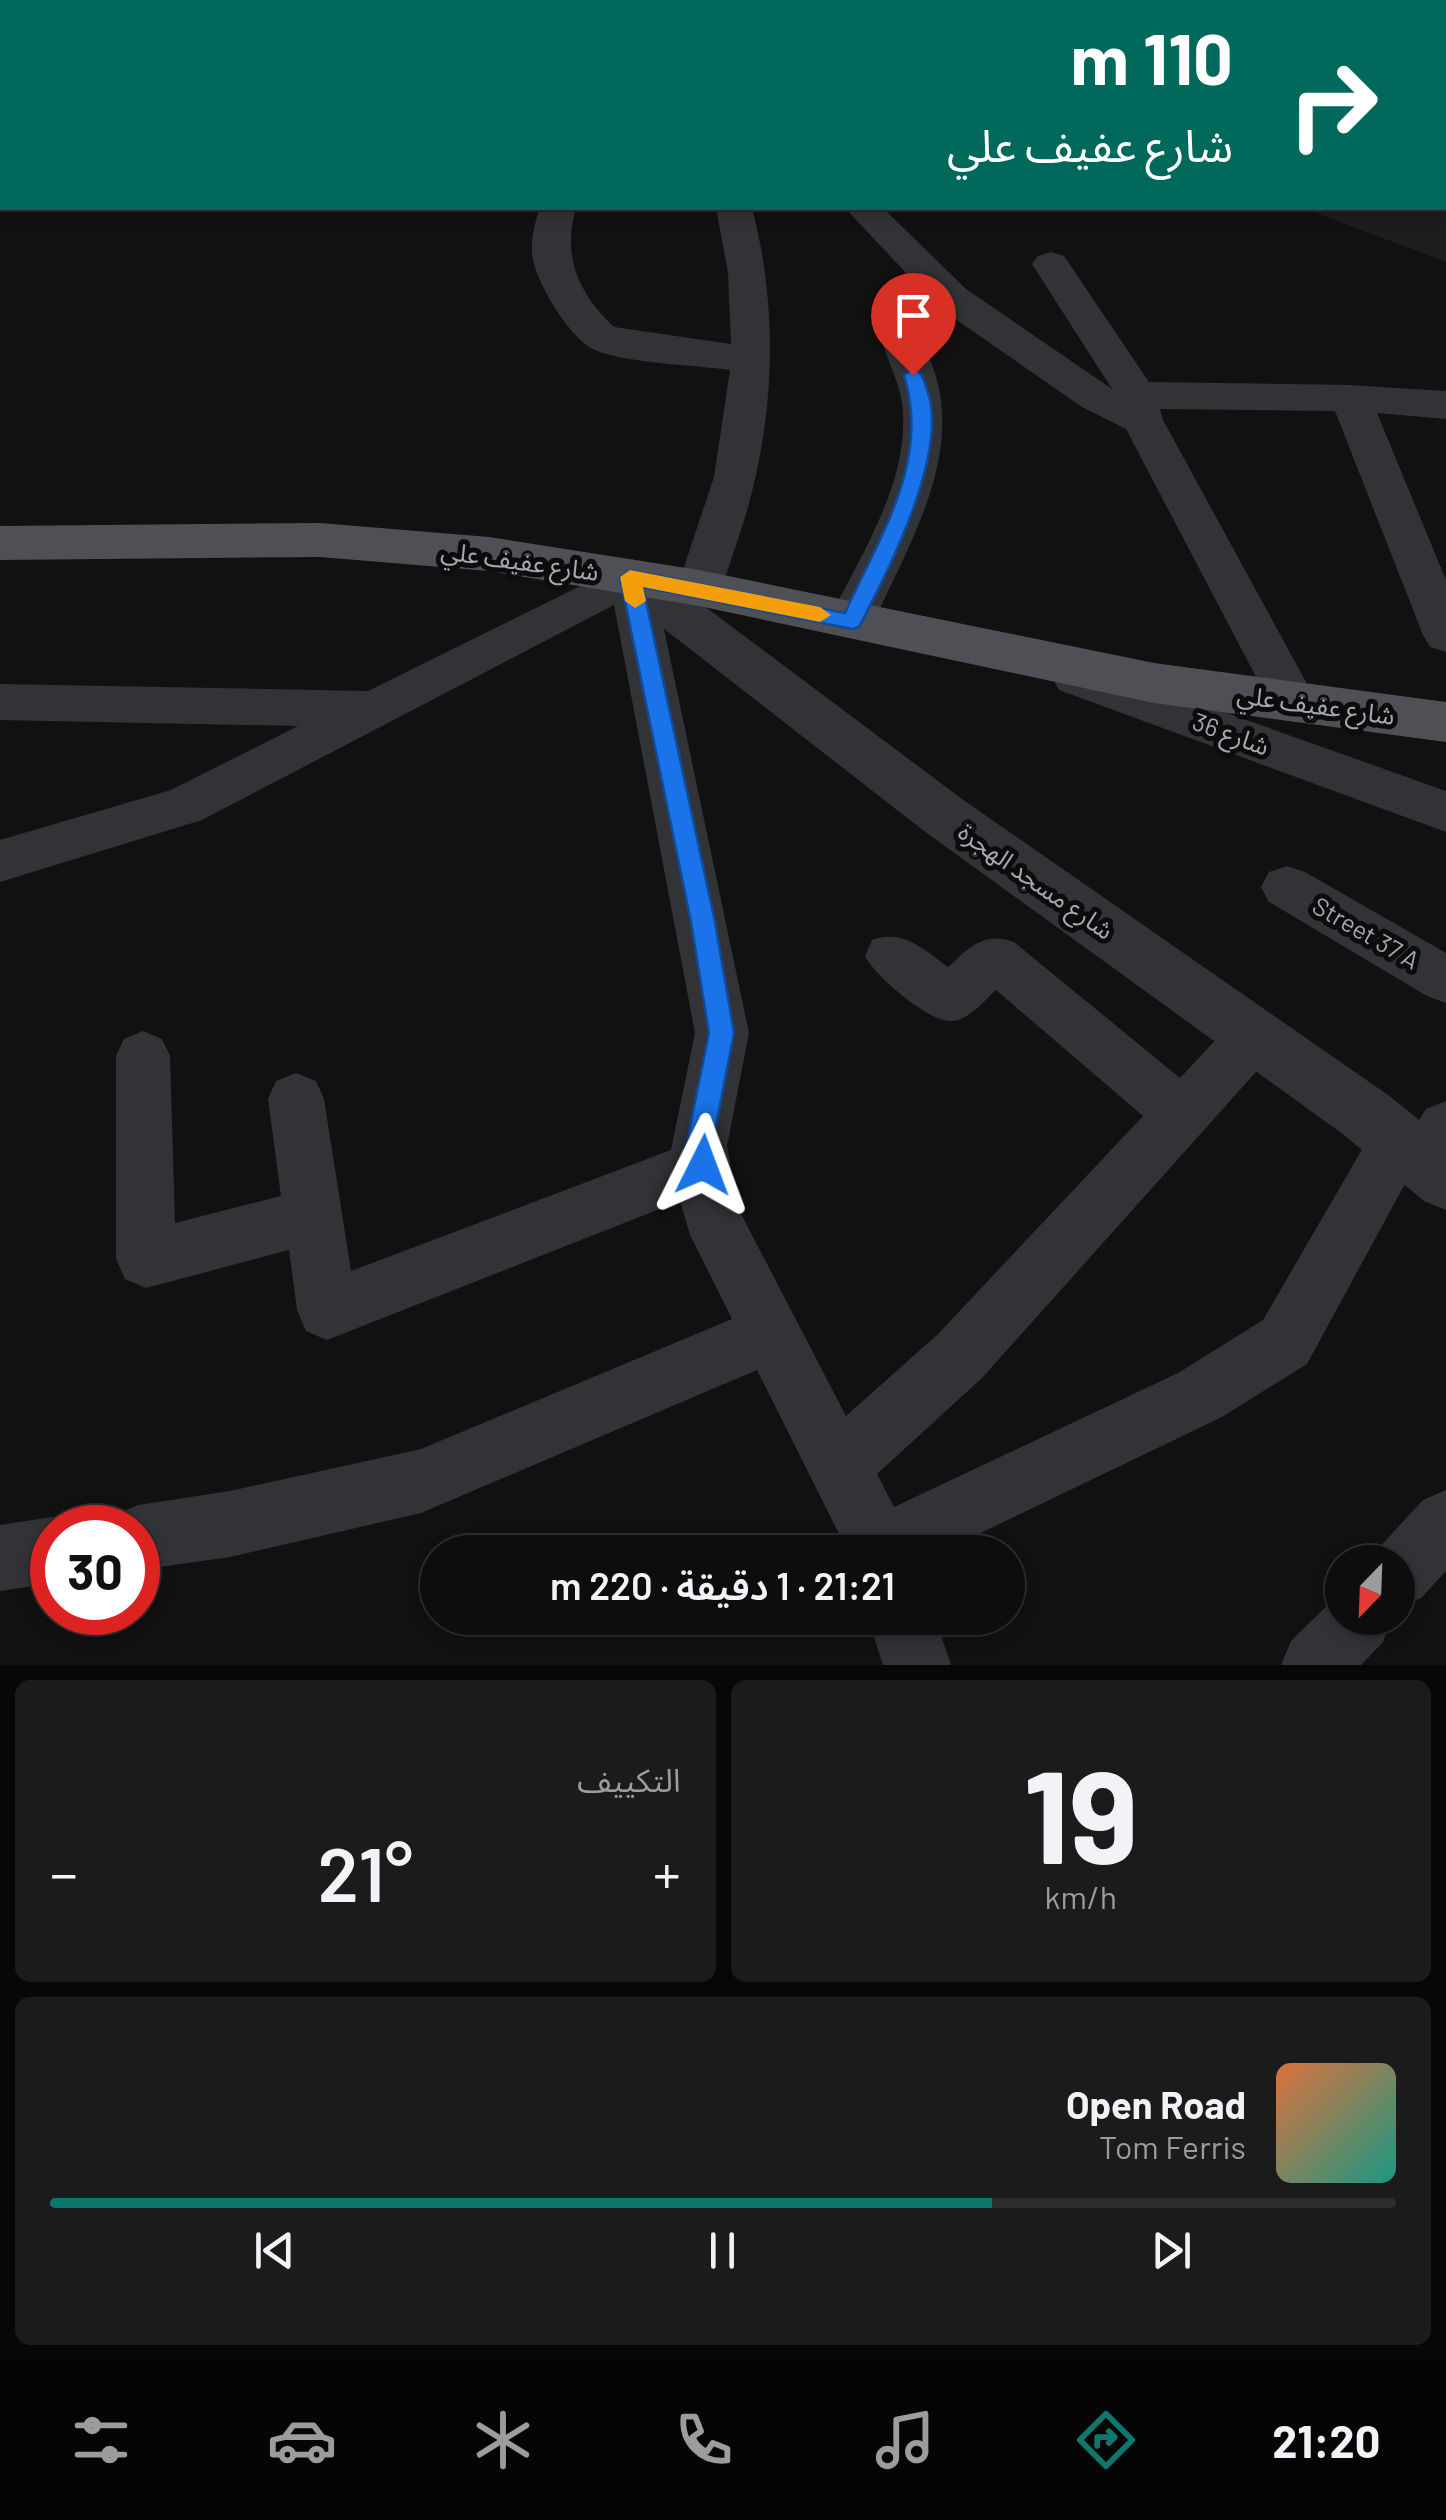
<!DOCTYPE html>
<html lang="ar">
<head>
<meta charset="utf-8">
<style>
	:root { --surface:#0d0d0e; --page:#1b1b1c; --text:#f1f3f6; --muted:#9a9c9e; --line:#2d2d2e; --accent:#0f766e }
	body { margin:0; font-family:Barlow,"Noto Sans Arabic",sans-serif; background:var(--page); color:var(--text); direction:rtl; height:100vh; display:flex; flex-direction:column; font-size:38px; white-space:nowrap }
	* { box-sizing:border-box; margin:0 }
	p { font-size:32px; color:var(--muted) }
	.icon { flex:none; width:55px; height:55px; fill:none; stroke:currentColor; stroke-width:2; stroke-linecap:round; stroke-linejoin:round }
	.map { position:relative; height:1665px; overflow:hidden; direction:ltr }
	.drawer { display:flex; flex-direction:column; gap:15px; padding:15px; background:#070708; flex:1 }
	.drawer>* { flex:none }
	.guide { position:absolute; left:0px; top:0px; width:1448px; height:210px; box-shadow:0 5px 15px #0003,0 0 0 2px var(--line); direction:rtl; background:#00695c; color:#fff; overflow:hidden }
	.needle { width:65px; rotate:203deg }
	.buttons { position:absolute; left:1325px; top:1545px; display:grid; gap:20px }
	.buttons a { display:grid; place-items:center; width:90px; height:90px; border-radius:50%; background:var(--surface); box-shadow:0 5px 15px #0003,0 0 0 2px var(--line); font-size:50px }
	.speed { position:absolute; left:30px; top:1505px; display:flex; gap:20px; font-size:50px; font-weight:700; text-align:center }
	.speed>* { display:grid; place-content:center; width:130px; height:130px; border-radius:50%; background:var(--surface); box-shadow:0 5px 15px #0003,0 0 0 2px var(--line); line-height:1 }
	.speed .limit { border:15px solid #d22; background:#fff; color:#111 }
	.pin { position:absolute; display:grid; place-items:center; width:85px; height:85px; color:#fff; margin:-102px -42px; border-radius:50% 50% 50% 0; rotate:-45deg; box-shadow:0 0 10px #0007 }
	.pin .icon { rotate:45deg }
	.me { position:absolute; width:110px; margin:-55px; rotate:3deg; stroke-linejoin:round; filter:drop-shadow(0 0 8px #0008) }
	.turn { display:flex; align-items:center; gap:35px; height:210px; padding:0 50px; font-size:45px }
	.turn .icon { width:130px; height:130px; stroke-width:2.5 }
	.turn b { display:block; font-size:70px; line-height:85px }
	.big { font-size:75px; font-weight:600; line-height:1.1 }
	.drawer .card { flex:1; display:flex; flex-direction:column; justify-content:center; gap:15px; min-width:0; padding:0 35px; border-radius:15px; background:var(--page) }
	.drawer .dial { align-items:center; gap:0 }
	.dial b { font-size:130px; line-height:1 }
	.song { display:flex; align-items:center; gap:30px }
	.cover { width:120px; height:120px; border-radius:15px; background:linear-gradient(135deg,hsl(20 70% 55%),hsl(170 70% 35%)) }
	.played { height:10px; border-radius:5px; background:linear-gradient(90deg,var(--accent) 70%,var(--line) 70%) }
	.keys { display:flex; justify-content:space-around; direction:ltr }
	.heat { display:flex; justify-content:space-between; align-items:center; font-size:55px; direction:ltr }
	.drawer .tiles { flex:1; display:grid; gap:15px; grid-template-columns:1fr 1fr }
	.card:last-child { grid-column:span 2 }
	.trip { position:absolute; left:420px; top:1535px; width:605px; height:100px; border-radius:50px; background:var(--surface); box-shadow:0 5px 15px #0003,0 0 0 2px var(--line); font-weight:600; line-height:100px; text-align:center; direction:rtl }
	.dock { display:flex; height:160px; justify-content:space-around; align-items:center; background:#050506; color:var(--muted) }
	.dock .icon { width:70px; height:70px }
	.dock .current { color:var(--accent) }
	.dock b { font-size:45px; color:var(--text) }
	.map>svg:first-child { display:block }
	.built { fill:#1d1d1f }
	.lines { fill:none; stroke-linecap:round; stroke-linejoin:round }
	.minor { fill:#323337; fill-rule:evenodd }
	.tertiary { fill:#323337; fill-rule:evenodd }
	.primary { fill:#4f5055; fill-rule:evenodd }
	.route { fill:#1a73e8; stroke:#114b97; stroke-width:2.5 }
	.slow { fill:#f59e0b }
	.labels { text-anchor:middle; stroke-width:10; stroke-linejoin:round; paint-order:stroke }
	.street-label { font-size:25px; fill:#a4a9b1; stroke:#0c0c0d }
</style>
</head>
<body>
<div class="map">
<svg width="1446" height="1665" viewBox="0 0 1446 1665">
	<rect width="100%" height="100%" fill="#111112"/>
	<path class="built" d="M1446 105V262L1303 208H1445Z"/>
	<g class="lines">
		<g class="minor">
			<path d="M536 0H568L569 2H537Z"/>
			<path d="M540 208H576C562 256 578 293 614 327L731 344 728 273 716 208H752C781 318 774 435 737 542 730 562 725 582 715 600L699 604 683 600 677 588 714 477 730 370C697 365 620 363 593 349 569 337 534 280 532 253 531 238 535 222 540 208Z"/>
			<path d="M845 208H883L966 289 1112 389 1032 264 1038 256 1051 252 1064 256 1149 382 1350 385 1446 391V419L1377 413 1446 580V652L1430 647 1423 635 1335 411 1160 409 1163 420 1317 702 1310 715 1293 720 1276 715 1126 429 1082 407 938 307Z"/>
			<path d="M903 331 917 335C978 431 915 532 874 621L867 633 851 638 835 633 828 621C860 556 912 479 902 403 899 383 889 363 883 344L889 335Z"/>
			<path d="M631 561 647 566 653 577 749 1033 727 1146 739 1210 846 1416 938 1334 1143 1116 996 990C984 1001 968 1021 951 1021 928 1022 874 975 865 956L872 940C903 929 923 949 948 967 970 947 984 931 1014 942L1180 1078 1235 1019 1254 1012 1273 1019 1281 1036 1273 1053 982 1378 877 1474 894 1507 1178 1373 1263 1320 1378 1122 1398 1115 1418 1122 1426 1109 1446 1101V1181L1425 1190 1406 1182 1307 1364 1222 1417 941 1552H848L757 1370 421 1513 230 1557 138 1570V1528H110L115 1515 138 1505 230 1491 421 1449 732 1319 690 1235 680 1201 327 1340 306 1331 297 1310 289 1250 146 1288 125 1279 116 1259V1056L124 1039 143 1031 162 1039 170 1056 175 1223 281 1196 268 1099 276 1081 296 1073 316 1081 324 1099 351 1271 671 1150 695 1033 614 605 202 820 0 882V840L171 790 298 726 0 720V684L368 691Z"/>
			<path d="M1075 659 1446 791V832L1059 690 1052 677 1059 664Z"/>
			<path d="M1287 866 1305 872 1446 953V1003L1427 996 1269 902 1261 887 1269 872Z"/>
			<path d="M1446 1490V1571L1421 1598 1398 1608V1562H1370L1375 1552 1423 1500Z"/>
			<path d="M52 1517 75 1528H52V1583L0 1591V1525Z"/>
			<path d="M1342 1591V1618H1392L1383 1642 1361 1665H1281L1291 1641Z"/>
			<path d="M868 1618H935L951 1665H883Z"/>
		</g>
		<path class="tertiary" d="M631 559 648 564 962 799 1388 1095 1446 1141V1210L1424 1201 1344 1135 924 831 614 590 607 577 614 564Z"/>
		<path class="primary" d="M320 523 489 537 699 570 1154 663 1446 702V742L1154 703 699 606 489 571 320 557 0 560V526Z"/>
	</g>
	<path class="route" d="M913 369C924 373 924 382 928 393 948 454 888 572 859 627L852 629 643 587 715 922 734 1033 712 1146 716 1165 712 1174 703 1177 694 1174 686 1146 709 1033 691 922 620 577 630 570 845 613C880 535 931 461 904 375Z"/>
	<path class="slow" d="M630 570 820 607 831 615 820 622 643 587 646 601 635 608 625 601 620 577Z"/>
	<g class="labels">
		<g class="street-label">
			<text transform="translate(520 561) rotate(8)" y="9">شارع عفيف علي</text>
			<text transform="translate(1316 705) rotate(8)" y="9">شارع عفيف علي</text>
			<text transform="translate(1231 734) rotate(20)" y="9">شارع 36</text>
			<text transform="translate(1036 881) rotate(35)" y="9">شارع مسجد الهجرة</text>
			<text transform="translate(1366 933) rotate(30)" y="9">Street 37 A</text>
		</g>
	</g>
</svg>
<div class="buttons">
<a><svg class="needle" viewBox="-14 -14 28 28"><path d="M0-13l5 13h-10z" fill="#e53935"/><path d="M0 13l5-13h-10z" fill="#9a9c9e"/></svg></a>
</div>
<div class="speed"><div class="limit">30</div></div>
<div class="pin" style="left:913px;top:375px;background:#d93025"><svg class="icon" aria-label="arrive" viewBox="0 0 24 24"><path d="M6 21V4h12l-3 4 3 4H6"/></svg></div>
<svg class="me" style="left:703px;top:1165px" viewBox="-20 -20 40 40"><path d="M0-17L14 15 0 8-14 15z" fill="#1a73e8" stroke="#fff" stroke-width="4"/></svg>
<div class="trip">21:21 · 1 دقيقة · 220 m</div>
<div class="guide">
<div class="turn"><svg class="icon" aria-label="right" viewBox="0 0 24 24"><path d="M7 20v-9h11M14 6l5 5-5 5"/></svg><div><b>110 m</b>شارع عفيف علي</div></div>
</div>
</div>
<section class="drawer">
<div class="tiles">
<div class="card dial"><b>19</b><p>km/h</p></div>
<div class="card"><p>التكييف</p>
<div class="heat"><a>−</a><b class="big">21°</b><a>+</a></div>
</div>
<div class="card">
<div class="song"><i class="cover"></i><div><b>Open Road</b><p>Tom Ferris</p></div></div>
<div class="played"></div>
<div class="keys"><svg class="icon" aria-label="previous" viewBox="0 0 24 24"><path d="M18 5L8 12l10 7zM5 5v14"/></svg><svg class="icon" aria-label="pause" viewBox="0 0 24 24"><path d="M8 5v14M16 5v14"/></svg><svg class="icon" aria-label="next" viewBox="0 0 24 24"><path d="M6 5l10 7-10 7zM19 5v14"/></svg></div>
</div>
</div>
</section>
<nav class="dock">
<b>21:20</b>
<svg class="icon current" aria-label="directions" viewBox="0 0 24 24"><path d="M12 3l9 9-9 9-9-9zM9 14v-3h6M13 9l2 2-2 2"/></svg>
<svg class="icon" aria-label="music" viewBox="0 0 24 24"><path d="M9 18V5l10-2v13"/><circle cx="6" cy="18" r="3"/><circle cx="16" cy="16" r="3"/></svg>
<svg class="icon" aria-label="phone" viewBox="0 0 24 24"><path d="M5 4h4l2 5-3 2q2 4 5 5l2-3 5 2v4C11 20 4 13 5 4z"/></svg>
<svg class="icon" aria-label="climate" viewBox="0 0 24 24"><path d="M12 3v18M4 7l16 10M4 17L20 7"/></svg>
<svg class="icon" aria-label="car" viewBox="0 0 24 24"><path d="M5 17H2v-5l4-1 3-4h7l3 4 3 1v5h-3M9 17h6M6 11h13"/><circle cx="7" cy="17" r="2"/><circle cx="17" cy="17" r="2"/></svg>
<svg class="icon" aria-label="filters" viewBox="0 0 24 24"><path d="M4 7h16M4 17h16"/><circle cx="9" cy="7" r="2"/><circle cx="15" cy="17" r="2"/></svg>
</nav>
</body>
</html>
